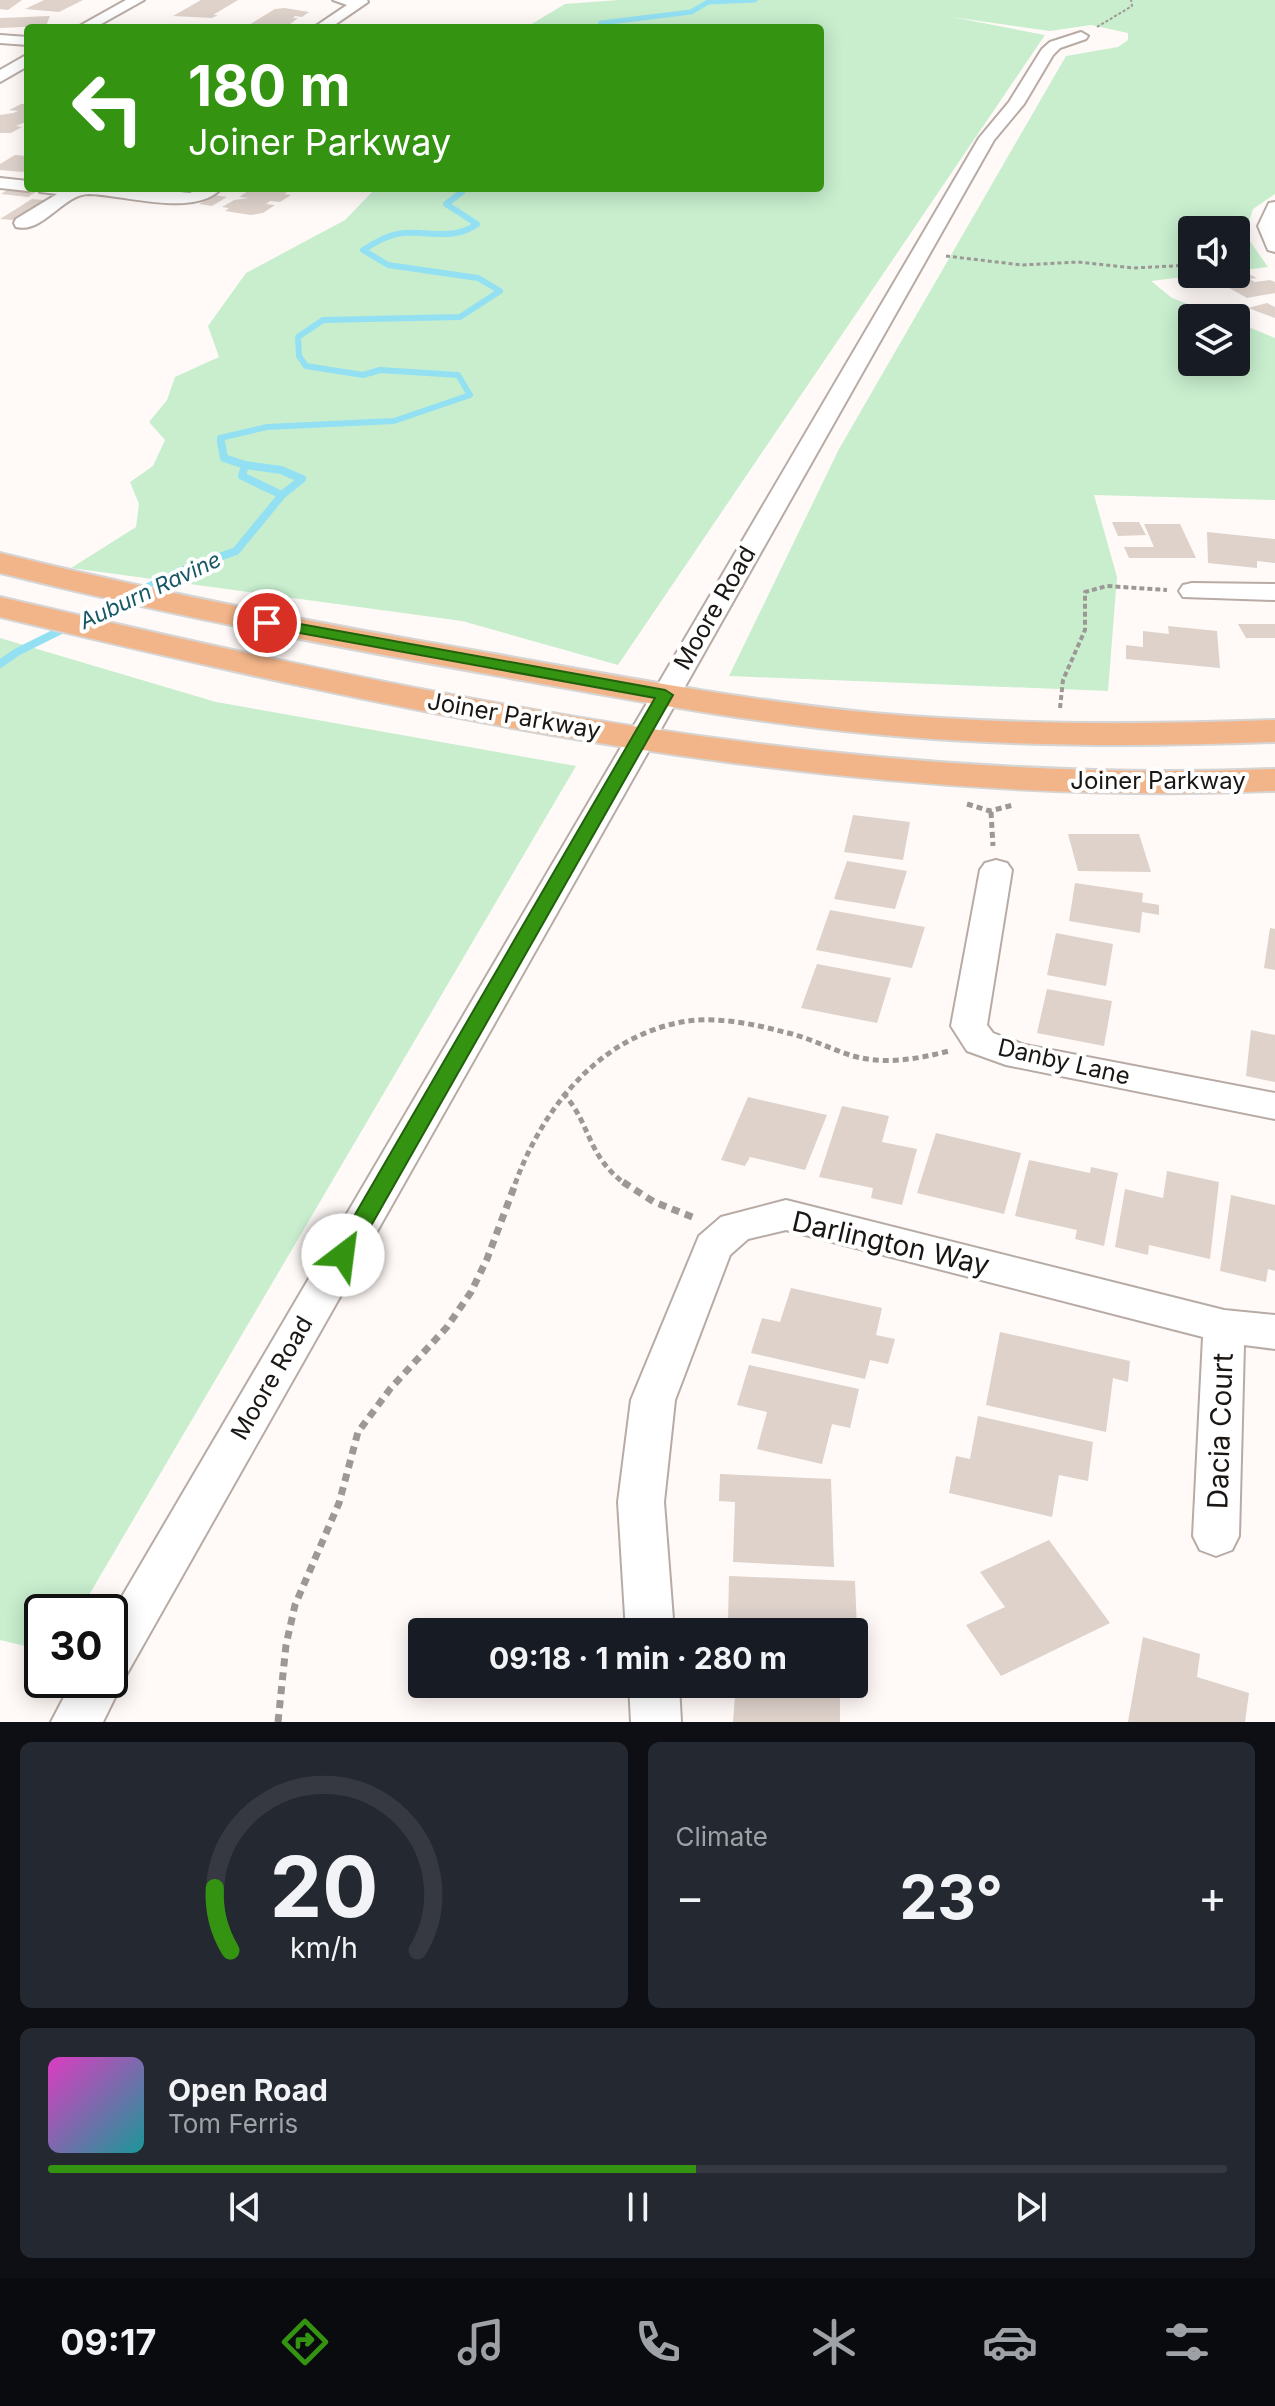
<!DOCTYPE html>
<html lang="en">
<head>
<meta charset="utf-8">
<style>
	:root { --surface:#171b24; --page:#242831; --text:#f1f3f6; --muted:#9ea1a6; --line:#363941; --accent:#349412 }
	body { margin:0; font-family:Inter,sans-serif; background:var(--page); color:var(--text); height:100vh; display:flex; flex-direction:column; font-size:30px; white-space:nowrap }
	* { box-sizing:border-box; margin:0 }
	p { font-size:26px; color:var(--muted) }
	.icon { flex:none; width:44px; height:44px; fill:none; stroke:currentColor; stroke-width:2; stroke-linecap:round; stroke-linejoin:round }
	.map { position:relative; height:1722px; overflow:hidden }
	.details { display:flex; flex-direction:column; gap:20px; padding:20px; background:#0d0f14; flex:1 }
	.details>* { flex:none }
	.banner { position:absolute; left:24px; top:24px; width:800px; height:168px; border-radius:8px; box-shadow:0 4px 20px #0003; background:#349412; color:#fff; overflow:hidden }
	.buttons { position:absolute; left:1178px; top:216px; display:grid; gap:16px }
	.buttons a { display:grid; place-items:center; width:72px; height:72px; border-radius:8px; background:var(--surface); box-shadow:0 4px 20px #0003; font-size:40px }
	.speed { position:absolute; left:24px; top:1594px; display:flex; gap:16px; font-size:40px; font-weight:700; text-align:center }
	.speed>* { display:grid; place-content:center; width:104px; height:104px; border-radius:50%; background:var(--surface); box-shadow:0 4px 20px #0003; line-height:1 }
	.speed .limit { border:4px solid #111; border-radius:12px; background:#fff; color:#111 }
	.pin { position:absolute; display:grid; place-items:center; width:68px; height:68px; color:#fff; margin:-34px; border:4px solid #fff; border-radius:50%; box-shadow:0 2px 8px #0007 }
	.me { position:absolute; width:88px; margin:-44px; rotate:30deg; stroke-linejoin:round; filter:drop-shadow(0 0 6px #0008) }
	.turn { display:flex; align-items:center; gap:28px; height:168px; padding:0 32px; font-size:36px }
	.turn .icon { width:104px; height:104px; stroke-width:2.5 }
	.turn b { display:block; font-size:56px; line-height:68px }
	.big { font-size:60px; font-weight:700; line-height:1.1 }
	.details .card { flex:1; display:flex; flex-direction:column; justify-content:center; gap:12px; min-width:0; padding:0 28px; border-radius:12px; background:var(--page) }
	.details .dial { align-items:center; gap:0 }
	.dial svg { height:208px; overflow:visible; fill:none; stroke:var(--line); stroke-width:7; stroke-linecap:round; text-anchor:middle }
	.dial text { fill:var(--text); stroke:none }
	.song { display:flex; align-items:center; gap:24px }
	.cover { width:96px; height:96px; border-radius:12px; background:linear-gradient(135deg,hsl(310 70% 55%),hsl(180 70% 35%)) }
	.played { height:8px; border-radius:4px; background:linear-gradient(90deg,var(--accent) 55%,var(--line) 55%) }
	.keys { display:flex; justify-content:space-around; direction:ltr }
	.heat { display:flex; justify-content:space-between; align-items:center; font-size:44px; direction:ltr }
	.details .tiles { flex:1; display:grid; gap:20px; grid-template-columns:1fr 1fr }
	.card:last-child { grid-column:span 2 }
	.trip { position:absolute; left:408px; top:1618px; width:460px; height:80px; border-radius:8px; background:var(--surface); box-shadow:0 4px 20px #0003; font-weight:700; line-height:80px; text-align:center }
	.dock { display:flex; height:128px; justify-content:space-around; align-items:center; background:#090b0e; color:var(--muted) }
	.dock .icon { width:56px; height:56px }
	.dock .on { color:var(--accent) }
	.dock b { font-size:36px; color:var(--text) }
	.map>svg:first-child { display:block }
	.green { fill:#c8eece }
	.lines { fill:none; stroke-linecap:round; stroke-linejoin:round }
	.stream-far2 { stroke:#93e0f3; stroke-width:5 }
	.stream-far1 { stroke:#93e0f3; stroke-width:6 }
	.stream { stroke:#93e0f3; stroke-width:8 }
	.building { fill:#ded2cb }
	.minor-casing { stroke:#b8aba5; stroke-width:4 }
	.major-casing { stroke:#d6d5d5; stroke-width:4 }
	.path-far4 { stroke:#9d9895; stroke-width:2; stroke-dasharray:3 2; stroke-linecap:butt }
	.path-far3 { stroke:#9d9895; stroke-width:3; stroke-dasharray:4 3; stroke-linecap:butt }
	.path-far2 { stroke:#9d9895; stroke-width:4; stroke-dasharray:5 3; stroke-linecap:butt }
	.path-far1 { stroke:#9d9895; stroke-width:5; stroke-dasharray:6 4; stroke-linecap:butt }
	.path { stroke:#9d9895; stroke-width:7; stroke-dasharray:8 6; stroke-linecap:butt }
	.minor { fill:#fff; fill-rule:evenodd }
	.major { fill:#f2b589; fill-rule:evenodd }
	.route { fill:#349412; stroke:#22600c; stroke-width:2 }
	.labels { text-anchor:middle; stroke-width:8; stroke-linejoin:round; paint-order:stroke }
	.far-water-label { font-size:22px; font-style:italic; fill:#185866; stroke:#fff }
	.street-label { font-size:24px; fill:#1a1613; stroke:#fff }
	.near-street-label { font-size:28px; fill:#1a1613; stroke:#fff }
</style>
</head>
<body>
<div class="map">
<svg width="1275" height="1722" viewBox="0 0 1275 1722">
	<rect width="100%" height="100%" fill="#fffaf7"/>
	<g class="green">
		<path d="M619 0H1275V194L1253 209 1245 234 1268 267 1236 271V230H1192V274H1208L1151 281 1172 298 1225 318H1192V362H1236V322L1275 338V500L1094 495 1117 577 1108 691 729 676 839 449 1066 56 1118 47 1128 40V33L1091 25 1050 31 952 17 1045 35 618 665 462 621 71 568 136 527 139 504 130 482 153 466 165 440 149 422 167 400 175 377 219 357 208 326 246 273 345 220 376 188H820V28H525L565 4Z"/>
		<path d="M0 638 216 702 576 766 79 1612H42V1650L0 1640Z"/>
	</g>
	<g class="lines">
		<g class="stream-far2">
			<path d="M598 28 601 23 691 12 708 2 755 0"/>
			<path d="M460 194 462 188"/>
		</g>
		<path class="stream-far1" d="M221 444 220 438 267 427 394 421 470 395 458 375 380 370 363 375 306 366 299 356 298 337 323 320 460 317 500 291 478 278 388 265 363 250C376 242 389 234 404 233 430 231 454 241 477 224L446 204 462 192"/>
		<g class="stream">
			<path d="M245 465 281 470 302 479 282 495"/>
			<path d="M0 664 17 652 178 572 236 551 282 495 242 476 245 465 224 458 221 442"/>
		</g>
	</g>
	<g class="building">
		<path d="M0 0H22L8 10 0 9Z"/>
		<path d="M44 0H83L59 12 25 9Z"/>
		<path d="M201 0H238L213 15H218L212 18 173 16Z"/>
		<path d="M285 8 309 12 302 17 295 16 293 18H298L285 28H244L275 9Z"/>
		<path d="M50 16 46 26 0 28V18Z"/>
		<path d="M21 104H28V121L16 126 22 127 11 133H0V115L13 113 18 111 9 110Z"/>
		<path d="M15 155 28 156V169L23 172 0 170V164Z"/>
		<path d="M262 188 289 191 284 194 291 195 280 202 270 201 266 204 275 205 263 213 251 215 225 211 229 208 222 207 234 200 249 198 239 197 251 189Z"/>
		<path d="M9 189 36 192 28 197 1 194Z"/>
		<path d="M214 195 227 197 212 206 199 204Z"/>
		<path d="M32 199 45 200 13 220 0 219Z"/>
		<path d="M1249 274 1257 278 1250 279 1255 282 1270 280 1275 282V293L1247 298 1215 280Z"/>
		<path d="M1267 303 1275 307V318L1248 308Z"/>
		<path d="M1112 522H1139L1146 535 1118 536Z"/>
		<path d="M1144 524H1180L1196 558H1129L1124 547H1154Z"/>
		<path d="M1207 532 1275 539V563L1257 561V568L1208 563Z"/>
		<path d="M1238 624H1275V638H1246Z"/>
		<path d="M1168 626 1217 631 1220 668 1126 659V645L1143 647V631L1169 634Z"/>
		<path d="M853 815 910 822 903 860 844 852Z"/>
		<path d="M1068 834H1139L1151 872 1078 871Z"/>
		<path d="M847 861 907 871 895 909 834 899Z"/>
		<path d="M1075 883 1143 893 1142 902 1159 905V915L1142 912 1140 933 1069 921Z"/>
		<path d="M830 910 925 927 912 968 816 950Z"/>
		<path d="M1270 928 1275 929V970L1264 968Z"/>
		<path d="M1056 933 1113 944 1106 986 1047 975Z"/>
		<path d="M817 964 891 978 877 1023 801 1008Z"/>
		<path d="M1047 989 1112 1001 1104 1046 1037 1033Z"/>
		<path d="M1251 1030 1275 1035V1082L1246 1076Z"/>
		<path d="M748 1097 827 1115 805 1170 750 1157 745 1166 721 1160Z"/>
		<path d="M842 1106 889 1116 882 1142 917 1149 902 1205 871 1198 873 1188 819 1177Z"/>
		<path d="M936 1133 1021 1153 1004 1214 917 1193Z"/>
		<path d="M1029 1160 1090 1173 1091 1167 1118 1173 1104 1246 1075 1239 1077 1230 1015 1216Z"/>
		<path d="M1167 1171 1219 1182 1210 1259 1149 1245 1148 1255 1115 1247 1125 1189 1163 1198Z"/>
		<path d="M1231 1195 1275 1205V1271L1268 1269 1266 1282 1220 1271Z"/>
		<path d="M791 1288 882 1308 876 1335 895 1339 888 1364 870 1360 865 1379 751 1353 762 1318 780 1322Z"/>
		<path d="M1000 1332 1130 1361 1128 1382 1113 1378 1106 1432 986 1405Z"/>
		<path d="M749 1365 859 1389 850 1428 832 1424 822 1464 757 1449 767 1412 737 1405Z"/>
		<path d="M978 1416 1093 1442 1088 1481 1059 1475 1052 1517 949 1493 956 1456 970 1459Z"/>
		<path d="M720 1474 831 1479 834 1567 733 1562 735 1502 719 1501Z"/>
		<path d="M1049 1540 1110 1623 1001 1676 966 1625 1005 1607 980 1572Z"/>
		<path d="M729 1576 855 1581 859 1678H854V1632H750V1624L728 1623Z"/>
		<path d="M1143 1637 1200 1654 1197 1677 1249 1693 1245 1722H1128Z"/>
		<path d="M736 1684 840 1693V1722H733Z"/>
	</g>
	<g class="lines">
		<g class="minor-casing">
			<g id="minor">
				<path d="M126 0H144L94 28H76Z"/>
				<path d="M333 0H367L368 2 330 28H313L347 5Z"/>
				<path d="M1081 32 1088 36 1086 39 1060 48 1053 55 1024 104 994 140 124 1679 103 1722H51L73 1680H110V1617L979 138 1009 102 1042 49 1050 42Z"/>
				<path d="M0 35 28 37V45L0 43Z"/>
				<path d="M28 54V66L0 82V70Z"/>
				<path d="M0 178 28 181V188H36L28 191 0 188Z"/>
				<path d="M37 188H139L190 193 200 188H222C195 218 126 195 89 194 63 194 43 234 16 227L14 223 16 219 57 194 40 192Z"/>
				<path d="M1275 202V252L1268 250 1258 226 1269 203Z"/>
				<path d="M1192 583 1275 584V600L1183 597 1179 591 1183 585Z"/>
				<path d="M996 860 1007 863 1012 870 987 1025 993 1033 1025 1045 1275 1093V1119L1006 1065 967 1051 951 1026 980 870 985 863Z"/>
				<path d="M786 1200 1224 1310 1275 1315V1349L1244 1345 1239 1536 1232 1550 1216 1556 1200 1550 1193 1536 1203 1337 786 1230 748 1239 730 1255 675 1400 664 1502 674 1632H626L618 1502 631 1400 699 1236 721 1217Z"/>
				<path d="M629 1684H679L681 1722H631Z"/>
			</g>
		</g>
		<g class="major-casing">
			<g id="major">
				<path d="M0 553C160 593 321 624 483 652 612 675 742 700 873 713 1007 725 1141 725 1275 720V742C1141 747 1007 747 873 734 742 722 612 696 482 673 321 644 160 613 0 573Z"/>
				<path d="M0 597C419 695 843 786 1275 769V791C842 809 419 717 0 617Z"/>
			</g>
		</g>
		<path class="path-far4" d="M1097 27 1132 6 1131 0"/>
		<g class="path-far3">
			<path d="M946 256 1022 265 1078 262 1133 268 1192 265"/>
			<path d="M1236 260 1242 255 1241 242 1247 237"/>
		</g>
		<path class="path-far2" d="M1060 708 1063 680 1085 630V592L1107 586 1167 590"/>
		<g class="path-far1">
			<path d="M967 804 990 811 1013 805"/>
			<path d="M991 812 993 846"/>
			<path d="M563 1093C592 1125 585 1153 625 1184"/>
			<path d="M515 1184C543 1107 601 1034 688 1021 719 1017 754 1024 784 1032 808 1037 830 1049 853 1056 886 1065 917 1059 949 1051"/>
		</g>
		<g class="path">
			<path d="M623 1182 654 1202 695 1218"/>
			<path d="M278 1722 286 1645 295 1605 339 1503 358 1432 390 1389 447 1327 471 1292 487 1259 516 1182"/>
		</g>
		<use href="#minor" class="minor"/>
		<use href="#major" class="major"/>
	</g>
	<path class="route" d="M267 618 665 690 673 695 351 1261 343 1264 335 1261 332 1255 335 1249 655 698 261 626V620Z"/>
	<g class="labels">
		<g class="far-water-label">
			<text transform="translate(150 590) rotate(-25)" y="8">Auburn Ravine</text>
		</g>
		<g class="street-label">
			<text transform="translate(715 608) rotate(-60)" y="8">Moore Road</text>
			<text transform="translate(514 716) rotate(10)" y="8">Joiner Parkway</text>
			<text x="1158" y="789">Joiner Parkway</text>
			<text transform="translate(1064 1062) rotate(13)" y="8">Danby Lane</text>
			<text transform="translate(272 1378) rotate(-60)" y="8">Moore Road</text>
		</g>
		<g class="near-street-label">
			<text transform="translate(891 1243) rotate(13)" y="10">Darlington Way</text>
			<text transform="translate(1220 1431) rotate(-88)" y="10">Dacia Court</text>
		</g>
	</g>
</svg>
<div class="buttons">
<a><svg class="icon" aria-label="sound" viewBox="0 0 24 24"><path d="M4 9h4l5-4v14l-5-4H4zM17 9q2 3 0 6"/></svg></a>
<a><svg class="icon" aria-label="layers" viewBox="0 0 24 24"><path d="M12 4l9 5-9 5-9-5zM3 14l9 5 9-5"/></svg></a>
</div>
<div class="speed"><div class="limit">30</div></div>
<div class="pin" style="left:267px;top:623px;background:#d93025"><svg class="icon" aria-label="arrive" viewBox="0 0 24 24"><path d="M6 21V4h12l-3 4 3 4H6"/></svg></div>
<svg class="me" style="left:343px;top:1255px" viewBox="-20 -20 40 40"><circle r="19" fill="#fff"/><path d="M0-13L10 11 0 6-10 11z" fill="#349412"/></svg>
<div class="trip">09:18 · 1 min · 280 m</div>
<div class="banner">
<div class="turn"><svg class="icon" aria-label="left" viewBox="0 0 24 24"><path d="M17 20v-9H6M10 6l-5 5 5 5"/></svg><div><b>180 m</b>Joiner Parkway</div></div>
</div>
</div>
<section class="details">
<div class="tiles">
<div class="card dial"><svg viewBox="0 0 100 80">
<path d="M14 69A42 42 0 1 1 86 69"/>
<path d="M14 69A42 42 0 0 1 8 45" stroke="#349412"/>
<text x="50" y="56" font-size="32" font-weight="700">20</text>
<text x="50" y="72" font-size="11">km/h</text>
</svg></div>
<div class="card"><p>Climate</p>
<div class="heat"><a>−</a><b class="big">23°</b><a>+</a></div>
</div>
<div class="card">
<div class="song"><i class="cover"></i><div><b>Open Road</b><p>Tom Ferris</p></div></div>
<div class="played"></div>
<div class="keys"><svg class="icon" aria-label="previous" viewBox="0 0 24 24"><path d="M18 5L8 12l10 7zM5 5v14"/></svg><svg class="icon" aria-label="pause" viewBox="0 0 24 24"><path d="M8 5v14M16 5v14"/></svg><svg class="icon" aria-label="next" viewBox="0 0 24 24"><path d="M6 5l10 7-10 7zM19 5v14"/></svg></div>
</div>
</div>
</section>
<nav class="dock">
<b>09:17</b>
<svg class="icon on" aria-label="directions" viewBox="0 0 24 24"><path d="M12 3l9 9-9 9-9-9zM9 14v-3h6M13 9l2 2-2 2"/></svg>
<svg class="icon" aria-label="music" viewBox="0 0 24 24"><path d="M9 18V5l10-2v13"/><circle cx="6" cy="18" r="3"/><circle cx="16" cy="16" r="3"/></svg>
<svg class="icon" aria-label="phone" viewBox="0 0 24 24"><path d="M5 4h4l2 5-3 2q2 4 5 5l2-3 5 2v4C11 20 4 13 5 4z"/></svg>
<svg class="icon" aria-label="climate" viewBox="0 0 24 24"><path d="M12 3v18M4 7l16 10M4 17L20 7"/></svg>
<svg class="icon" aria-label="car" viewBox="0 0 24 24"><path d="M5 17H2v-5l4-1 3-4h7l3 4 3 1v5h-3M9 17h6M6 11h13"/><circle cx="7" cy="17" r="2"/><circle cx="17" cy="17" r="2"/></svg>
<svg class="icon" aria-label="filters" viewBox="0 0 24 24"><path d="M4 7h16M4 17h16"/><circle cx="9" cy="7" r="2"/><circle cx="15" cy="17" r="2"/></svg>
</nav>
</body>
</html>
